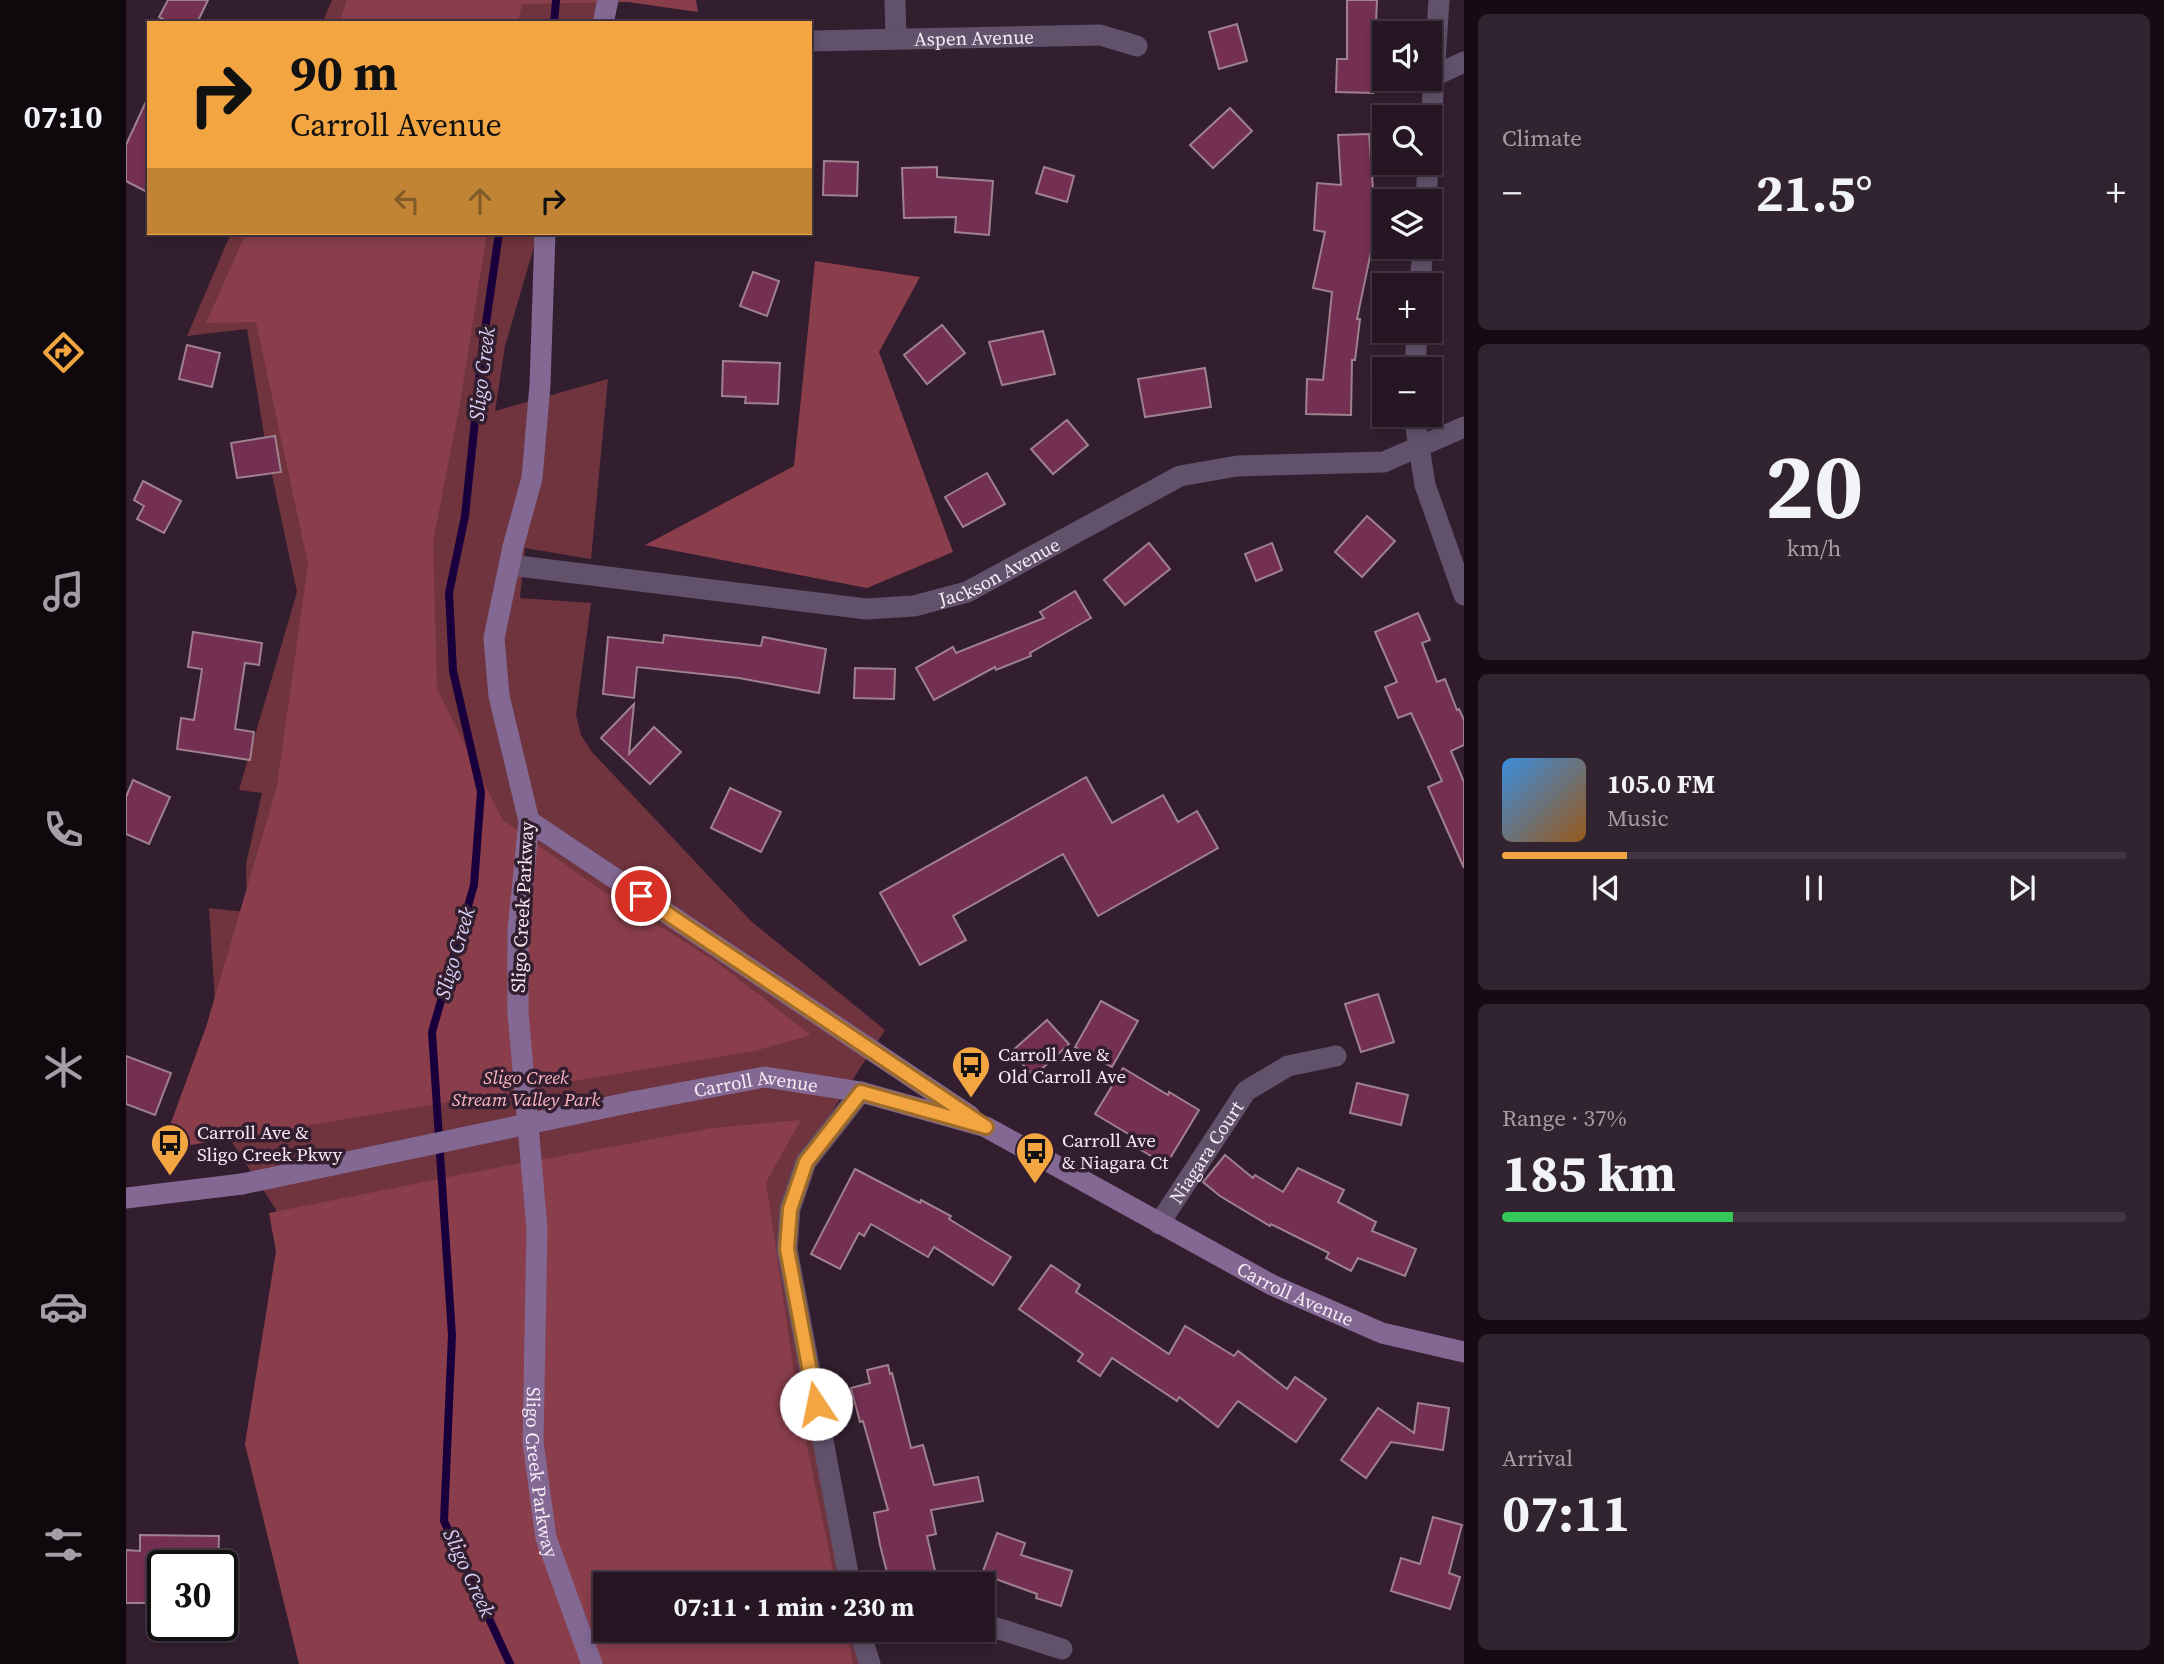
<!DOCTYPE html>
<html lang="en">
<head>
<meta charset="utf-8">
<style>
	:root { --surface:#261623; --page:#322330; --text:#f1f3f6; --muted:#a49fa6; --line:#423541; --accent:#f2a541 }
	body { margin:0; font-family:"Source Serif 4",serif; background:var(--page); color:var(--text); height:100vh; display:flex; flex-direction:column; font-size:26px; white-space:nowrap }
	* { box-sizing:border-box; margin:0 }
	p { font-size:23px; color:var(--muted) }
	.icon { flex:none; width:38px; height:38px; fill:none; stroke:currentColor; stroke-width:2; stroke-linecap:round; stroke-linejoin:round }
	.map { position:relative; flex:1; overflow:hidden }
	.drawer { display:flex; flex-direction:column; gap:14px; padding:14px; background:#150c13; width:700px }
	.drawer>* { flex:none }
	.banner { position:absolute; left:21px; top:21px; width:665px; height:214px; border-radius:0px; box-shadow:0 4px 10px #0003,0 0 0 2px var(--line); background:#f2a541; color:#111; overflow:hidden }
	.buttons { position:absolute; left:1246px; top:21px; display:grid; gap:14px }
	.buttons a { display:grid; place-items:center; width:70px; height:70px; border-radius:0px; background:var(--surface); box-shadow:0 4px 10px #0003,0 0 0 2px var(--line); font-size:35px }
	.speed { position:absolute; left:21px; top:1550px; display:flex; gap:14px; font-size:35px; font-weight:700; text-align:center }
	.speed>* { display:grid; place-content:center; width:91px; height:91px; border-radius:50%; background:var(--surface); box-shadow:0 4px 10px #0003,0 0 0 2px var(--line); line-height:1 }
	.speed .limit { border:4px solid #111; border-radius:10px; background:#fff; color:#111 }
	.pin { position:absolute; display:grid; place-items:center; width:60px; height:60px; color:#fff; margin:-30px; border:4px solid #fff; border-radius:50%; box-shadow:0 2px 7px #0007 }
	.me { position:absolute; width:77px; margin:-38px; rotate:349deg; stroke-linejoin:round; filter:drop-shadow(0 0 5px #0008) }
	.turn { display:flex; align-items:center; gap:24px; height:147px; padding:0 28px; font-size:32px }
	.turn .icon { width:91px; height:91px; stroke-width:2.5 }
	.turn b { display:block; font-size:49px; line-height:60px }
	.lanes { display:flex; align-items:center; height:66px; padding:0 28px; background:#0003; justify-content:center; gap:35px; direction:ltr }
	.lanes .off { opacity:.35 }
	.big { font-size:52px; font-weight:700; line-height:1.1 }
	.drawer .card { flex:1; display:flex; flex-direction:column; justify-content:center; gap:10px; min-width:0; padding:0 24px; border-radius:10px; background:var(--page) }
	.drawer .dial { align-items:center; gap:0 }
	.dial b { font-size:91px; line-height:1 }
	.song { display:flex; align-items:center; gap:21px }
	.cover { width:84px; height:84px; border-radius:10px; background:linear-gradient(135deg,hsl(210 70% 55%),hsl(30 70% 35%)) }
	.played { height:7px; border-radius:4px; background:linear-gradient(90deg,var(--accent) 20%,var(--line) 20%) }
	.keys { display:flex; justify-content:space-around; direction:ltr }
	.heat { display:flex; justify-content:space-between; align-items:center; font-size:38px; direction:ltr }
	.charge { height:10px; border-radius:5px; background:linear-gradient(90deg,#34c759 37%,var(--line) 0) }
	.trip { position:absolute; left:467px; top:1572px; width:402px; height:70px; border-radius:0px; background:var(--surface); box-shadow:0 4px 10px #0003,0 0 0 2px var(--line); font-weight:700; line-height:70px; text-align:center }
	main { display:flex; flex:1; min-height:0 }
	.tab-bar { display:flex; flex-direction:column; width:126px; justify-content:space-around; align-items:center; background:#0f090e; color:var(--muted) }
	.tab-bar .icon { width:49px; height:49px }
	.tab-bar .active { color:var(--accent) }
	.tab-bar b { font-size:32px; color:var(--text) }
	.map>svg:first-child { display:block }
	.green { fill:#6f343e }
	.forest { fill:#8a3e4c }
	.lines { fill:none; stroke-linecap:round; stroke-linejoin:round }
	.stream { stroke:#19003d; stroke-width:8 }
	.building { fill:#743052; stroke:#9f818e; stroke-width:2 }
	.street { stroke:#61516b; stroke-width:21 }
	.secondary { stroke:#826892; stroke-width:21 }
	.secondary-bridge { stroke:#826892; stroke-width:21 }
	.route-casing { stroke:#9d6b2a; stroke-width:18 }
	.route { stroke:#f2a541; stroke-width:12 }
	.labels { text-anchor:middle; stroke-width:7; stroke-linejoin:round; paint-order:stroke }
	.street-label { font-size:19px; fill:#f8ebf6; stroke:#321e2f }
	.poi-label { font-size:19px; fill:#f8ebf6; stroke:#321e2f; text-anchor:start }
	.park-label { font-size:19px; font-style:italic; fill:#fcb7c0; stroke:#321e2f }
	.water-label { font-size:21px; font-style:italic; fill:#d7d0f7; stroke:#321e2f }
</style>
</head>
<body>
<main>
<nav class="tab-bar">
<b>07:10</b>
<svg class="icon active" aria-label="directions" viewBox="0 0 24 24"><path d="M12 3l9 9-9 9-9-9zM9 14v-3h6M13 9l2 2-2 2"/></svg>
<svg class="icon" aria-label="music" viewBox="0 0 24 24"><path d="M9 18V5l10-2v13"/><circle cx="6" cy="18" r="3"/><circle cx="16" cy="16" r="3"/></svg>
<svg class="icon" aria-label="phone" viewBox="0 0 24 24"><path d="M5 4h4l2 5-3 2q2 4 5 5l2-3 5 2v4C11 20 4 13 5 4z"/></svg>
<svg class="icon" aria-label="climate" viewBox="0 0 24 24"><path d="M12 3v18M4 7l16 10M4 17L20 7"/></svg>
<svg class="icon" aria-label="car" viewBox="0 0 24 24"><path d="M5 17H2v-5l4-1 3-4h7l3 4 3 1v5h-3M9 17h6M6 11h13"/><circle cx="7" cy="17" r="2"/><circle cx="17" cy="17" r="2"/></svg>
<svg class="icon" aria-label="filters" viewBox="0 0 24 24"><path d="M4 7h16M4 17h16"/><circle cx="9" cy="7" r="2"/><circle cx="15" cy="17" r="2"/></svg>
</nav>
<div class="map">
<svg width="1338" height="1664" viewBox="0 0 1338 1664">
	<rect width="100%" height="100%" fill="#321e2f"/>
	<g class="green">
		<path d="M206 0H476L473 23H196Z"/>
		<path d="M105 233H412L379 346 369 411 482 379 465 559 399 548 394 598 465 603 450 715 455 735 466 752 625 921 759 1030 666 1173 660 1243 723 1584H480V1629H732L738 1664H314L265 1408 147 1205 97 1129 83 908 121 912 120 864 136 793 113 790 171 592 140 447 121 329 61 336Z"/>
	</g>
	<g class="forest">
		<path d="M221 0H570L572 12 502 2 396 4 392 23H213Z"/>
		<path d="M120 233H361L334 403 307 542 311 689 376 819 468 885 589 961 685 1035 628 1051 35 1150 80 1027 151 786 182 564 130 322 80 323Z"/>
		<path d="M689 261 794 277 753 352 827 552 741 588 519 545 668 466Z"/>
		<path d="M675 1120 640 1182 674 1413 710 1584H480V1629H720L727 1664H173L119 1444 150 1251 143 1213 348 1172 587 1128Z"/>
	</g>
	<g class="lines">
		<g class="stream">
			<path d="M428 23 430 0"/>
			<path d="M373 233 357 344 339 516 323 593 327 671 355 792 348 885 306 1032 326 1335 318 1521 384 1664"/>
		</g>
	</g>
	<g class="building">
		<path d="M42 0H82L71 23H44L33 17Z"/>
		<path d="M1221 0H1251L1247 93 1210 92 1211 59H1221Z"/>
		<path d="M1111 24 1121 61 1093 69 1083 32Z"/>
		<path d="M23 95V193L0 181V145Z"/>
		<path d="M1104 108 1126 131 1087 168 1064 145Z"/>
		<path d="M1243 134 1247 189H1251L1247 242 1231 319H1234L1229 360H1226L1225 415 1180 414 1181 379 1197 380 1206 292 1187 288 1199 232 1188 230 1191 183 1215 185 1212 135Z"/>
		<path d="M698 161 732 162 731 196 697 195Z"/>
		<path d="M811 167V177L867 181 863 235 829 232 830 217 778 218 776 168Z"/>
		<path d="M918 167 948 176 941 202 910 193Z"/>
		<path d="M627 272 653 281 641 316 614 306Z"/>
		<path d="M816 325 839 353 801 384 778 355Z"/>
		<path d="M917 331 929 374 876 385 863 342Z"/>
		<path d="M61 345 94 353 86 387 53 379Z"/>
		<path d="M597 361 654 363 652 404 619 403 620 397 596 396Z"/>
		<path d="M1079 368 1085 407 1019 417 1012 379Z"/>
		<path d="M941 420 962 445 927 474 905 449Z"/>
		<path d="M149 436 155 472 111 478 105 443Z"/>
		<path d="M861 473 879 504 837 527 819 497Z"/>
		<path d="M17 481 55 501 38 533 11 519 18 506 8 500Z"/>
		<path d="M1241 516 1269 541 1236 577 1209 552Z"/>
		<path d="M1023 543 1044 569 999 605 978 580Z"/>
		<path d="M1146 543 1156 570 1130 581 1119 554Z"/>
		<path d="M949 591 965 618 904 653 905 656 870 670 869 667 808 700 790 668 827 647 830 653 918 618 914 612Z"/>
		<path d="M1292 613 1304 640 1296 643 1311 682 1319 679 1331 710 1333 709 1338 720V745L1325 751 1338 782V868L1302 787 1316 781 1285 713 1272 718 1259 687 1271 682 1249 632Z"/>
		<path d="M67 632 136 643 133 665 119 663 109 729 128 732 124 760 51 749 55 718 68 720 76 669 62 667Z"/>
		<path d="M538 635 635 646 637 637 700 649 693 693 613 678 511 667 508 698 477 694 482 637 537 643Z"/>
		<path d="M729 668 769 669 768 699 728 698Z"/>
		<path d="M508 704 503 754 528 727 555 752 524 784 475 738Z"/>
		<path d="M960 777 986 823 1037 795 1052 822 1071 811 1092 848 972 916 937 854 827 916 840 940 794 965 754 893Z"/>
		<path d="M7 780 44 797 23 844 0 834V797Z"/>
		<path d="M604 788 655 812 635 852 585 828Z"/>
		<path d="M1252 994 1268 1042 1235 1052 1219 1004Z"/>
		<path d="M975 1001 1012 1021 986 1067 949 1047Z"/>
		<path d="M921 1020 943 1044 908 1076 885 1052Z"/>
		<path d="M0 1056 45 1073 29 1115 0 1104Z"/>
		<path d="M997 1068 1042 1095 1043 1092 1073 1110 1040 1165 1005 1144 1009 1138 969 1114Z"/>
		<path d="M1231 1083 1282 1095 1275 1125 1224 1113Z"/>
		<path d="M1099 1155 1127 1178 1129 1175 1157 1192 1172 1168 1218 1190 1212 1202 1250 1222 1246 1231 1290 1249 1279 1276 1232 1258 1225 1271 1200 1258 1203 1253 1145 1224 1144 1226 1094 1196 1077 1182Z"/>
		<path d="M729 1169 794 1203 795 1200 825 1216 823 1219 885 1257 867 1285 808 1247 802 1257 745 1224 738 1236 733 1233 714 1269 685 1254Z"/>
		<path d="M925 1265 954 1285 950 1292 1043 1354 1059 1326 1108 1356 1112 1351 1161 1389 1169 1377 1200 1399 1170 1442 1112 1401 1092 1427 1053 1397 1051 1401 986 1358 974 1376 952 1361 957 1354 893 1309Z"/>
		<path d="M762 1365 764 1374 766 1373 785 1448 797 1445 808 1485 852 1477 857 1501 805 1510 810 1534 801 1536 812 1584H764L754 1545 748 1513 762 1510 737 1421 734 1422 725 1388 744 1383 741 1370Z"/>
		<path d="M1292 1403 1323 1408 1317 1450 1265 1442 1240 1478 1215 1460 1252 1408 1288 1433Z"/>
		<path d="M1307 1517 1336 1525 1323 1573 1334 1577 1324 1609 1265 1591 1275 1558 1294 1564Z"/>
		<path d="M871 1533 899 1543 895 1555 946 1571 935 1606 910 1598 911 1594 856 1574Z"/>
		<path d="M14 1535 93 1536 92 1566H37V1603H0V1550L14 1551Z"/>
	</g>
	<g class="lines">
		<g class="street">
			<path d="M769 0 770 39"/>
			<path id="s1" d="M684 41 974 35 1011 46"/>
			<path d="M1308 76 1338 62"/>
			<path d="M1304 140 1313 0"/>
			<path d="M1300 201 1302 163"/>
			<path d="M1294 285 1297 247"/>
			<path d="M1289 369 1291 331"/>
			<path d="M1288 415 1299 485 1338 595"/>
			<path id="s2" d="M384 565 740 609 788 606 841 592 1054 476 1111 466 1258 462 1338 427"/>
			<path id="s3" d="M1033 1224 1120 1091 1162 1066 1210 1056"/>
			<path d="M724 1584 661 1249 664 1209 680 1162 735 1092"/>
			<path d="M858 1624 936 1649"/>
			<path d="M733 1629 744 1664"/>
		</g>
		<g class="secondary">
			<path d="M477 23 482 0"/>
			<path id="s4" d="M419 233 414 385 406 478 387 547 368 638 373 696 403 821 392 930V1013L411 1228 407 1442 420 1538 466 1664"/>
			<path d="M403 821 844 1116"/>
			<path id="s5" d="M506 1102 639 1077 735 1092 860 1127 1146 1285 1256 1333 1338 1352"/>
			<path d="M0 1198 116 1184"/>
		</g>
		<path class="secondary-bridge" d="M116 1184 506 1102"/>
	</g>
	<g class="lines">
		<g class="route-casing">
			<path id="route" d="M515 896 860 1127 735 1092 680 1162 664 1209 661 1249 690 1404"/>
		</g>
		<use href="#route" class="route"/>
	</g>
	<defs>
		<g id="bus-pin" transform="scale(2.0125)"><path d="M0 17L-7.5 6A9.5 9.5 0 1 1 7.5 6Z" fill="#f2a541" stroke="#321e2f"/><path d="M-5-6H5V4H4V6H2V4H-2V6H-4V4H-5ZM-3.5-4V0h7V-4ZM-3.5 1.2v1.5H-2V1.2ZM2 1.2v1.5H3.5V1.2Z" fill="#111"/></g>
	</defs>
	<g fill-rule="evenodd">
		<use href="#bus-pin" x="845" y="1065"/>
		<use href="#bus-pin" x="44" y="1143"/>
		<use href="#bus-pin" x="909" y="1151"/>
	</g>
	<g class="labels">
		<g class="street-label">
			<text dy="7" stroke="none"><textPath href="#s1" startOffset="164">Aspen Avenue</textPath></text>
			<text dy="7" stroke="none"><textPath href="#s2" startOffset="499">Jackson Avenue</textPath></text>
			<text transform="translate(396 907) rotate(-87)" y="7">Sligo Creek Parkway</text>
			<text dy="7" stroke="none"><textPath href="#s5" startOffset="126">Carroll Avenue</textPath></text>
			<text dy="7" stroke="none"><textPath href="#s3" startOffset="86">Niagara Court</textPath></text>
			<text dy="7" stroke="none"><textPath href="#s5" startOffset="714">Carroll Avenue</textPath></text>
			<text dy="7" stroke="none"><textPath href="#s4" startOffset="1250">Sligo Creek Parkway</textPath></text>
		</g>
		<g class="poi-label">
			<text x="872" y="1061">Carroll Ave &amp;<tspan x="872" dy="22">Old Carroll Ave</tspan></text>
			<text x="71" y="1139">Carroll Ave &amp;<tspan x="71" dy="22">Sligo Creek Pkwy</tspan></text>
			<text x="936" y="1147">Carroll Ave<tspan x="936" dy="22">&amp; Niagara Ct</tspan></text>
		</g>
		<g class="park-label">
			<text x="400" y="1084">Sligo Creek<tspan x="400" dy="22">Stream Valley Park</tspan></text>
		</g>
		<g class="water-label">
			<text transform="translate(356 374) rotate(-83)" y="7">Sligo Creek</text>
			<text transform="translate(329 953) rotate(-74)" y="7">Sligo Creek</text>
			<text transform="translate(343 1573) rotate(65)" y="7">Sligo Creek</text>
		</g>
	</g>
</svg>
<div class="buttons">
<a><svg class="icon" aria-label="sound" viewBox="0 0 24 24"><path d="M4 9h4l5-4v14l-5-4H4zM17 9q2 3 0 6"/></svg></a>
<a><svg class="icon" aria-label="search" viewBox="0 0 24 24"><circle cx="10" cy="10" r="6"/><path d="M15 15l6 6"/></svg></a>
<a><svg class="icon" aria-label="layers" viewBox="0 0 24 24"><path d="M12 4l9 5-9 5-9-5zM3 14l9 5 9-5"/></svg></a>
<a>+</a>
<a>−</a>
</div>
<div class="speed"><div class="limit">30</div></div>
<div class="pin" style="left:515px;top:896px;background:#d93025"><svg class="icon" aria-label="arrive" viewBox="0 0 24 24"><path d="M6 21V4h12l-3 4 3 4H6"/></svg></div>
<svg class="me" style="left:690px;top:1404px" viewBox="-20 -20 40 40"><circle r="19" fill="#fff"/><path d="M0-13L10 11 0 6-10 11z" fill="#f2a541"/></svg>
<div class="trip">07:11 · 1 min · 230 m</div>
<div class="banner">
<div class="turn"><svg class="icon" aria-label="right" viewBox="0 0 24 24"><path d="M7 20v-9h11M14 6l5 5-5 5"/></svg><div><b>90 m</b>Carroll Avenue</div></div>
<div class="lanes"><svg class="icon off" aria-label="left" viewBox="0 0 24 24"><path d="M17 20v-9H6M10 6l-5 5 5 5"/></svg><svg class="icon off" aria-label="ahead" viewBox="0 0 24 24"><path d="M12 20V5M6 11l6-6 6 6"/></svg><svg class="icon" aria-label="right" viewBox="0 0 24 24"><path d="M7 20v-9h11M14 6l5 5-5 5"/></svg></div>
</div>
</div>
<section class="drawer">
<div class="card"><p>Climate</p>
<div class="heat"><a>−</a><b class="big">21.5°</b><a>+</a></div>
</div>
<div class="card dial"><b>20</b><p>km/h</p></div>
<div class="card">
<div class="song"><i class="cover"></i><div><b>105.0 FM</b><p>Music</p></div></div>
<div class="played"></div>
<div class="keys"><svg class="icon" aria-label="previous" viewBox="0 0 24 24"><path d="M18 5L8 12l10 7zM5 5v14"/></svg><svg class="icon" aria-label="pause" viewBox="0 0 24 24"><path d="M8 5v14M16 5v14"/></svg><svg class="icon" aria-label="next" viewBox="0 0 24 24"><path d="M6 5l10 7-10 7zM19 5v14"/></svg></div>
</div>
<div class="card"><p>Range · 37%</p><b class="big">185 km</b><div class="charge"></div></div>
<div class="card"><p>Arrival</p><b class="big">07:11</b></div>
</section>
</main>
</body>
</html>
